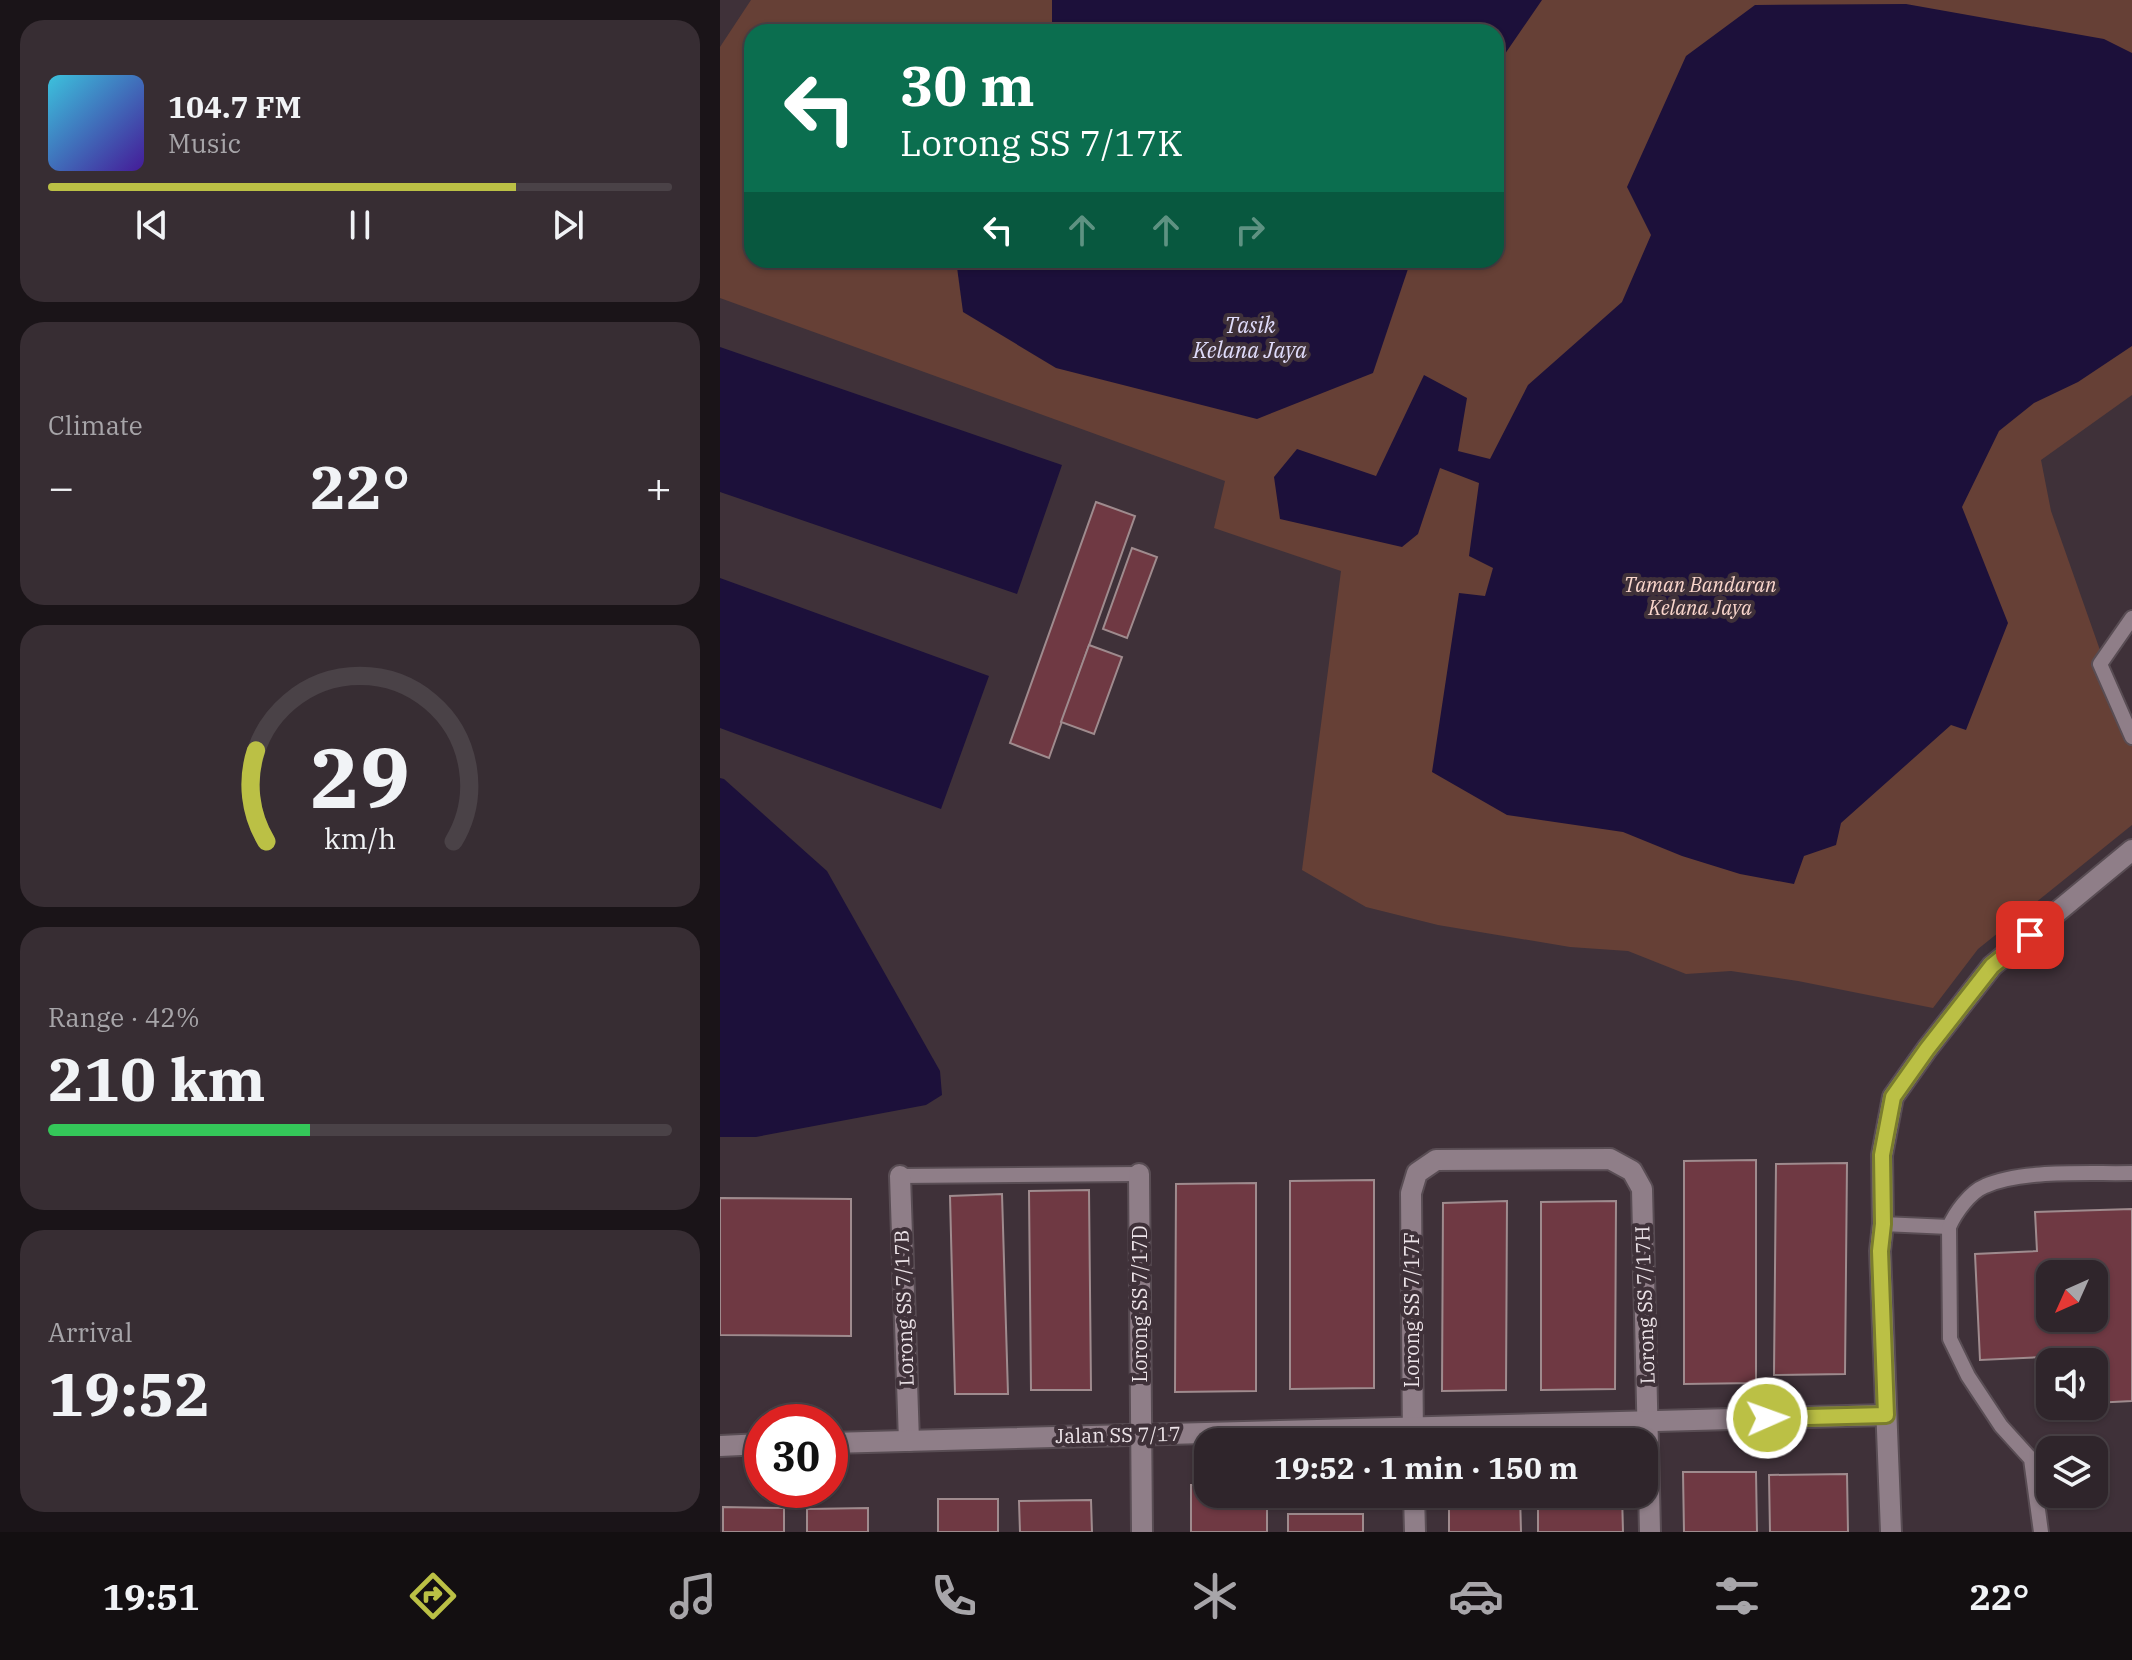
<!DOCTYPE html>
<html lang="en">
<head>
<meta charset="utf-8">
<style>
	:root { --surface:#2f252b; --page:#372d33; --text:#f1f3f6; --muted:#a7a5a9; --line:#4a4247; --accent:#bbc045 }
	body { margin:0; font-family:"IBM Plex Serif",serif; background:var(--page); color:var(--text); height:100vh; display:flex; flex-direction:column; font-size:30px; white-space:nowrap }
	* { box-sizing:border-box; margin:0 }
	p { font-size:26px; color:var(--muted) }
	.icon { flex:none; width:44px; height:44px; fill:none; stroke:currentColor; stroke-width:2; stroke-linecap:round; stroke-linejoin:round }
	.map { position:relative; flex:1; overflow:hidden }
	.side { display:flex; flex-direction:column; gap:20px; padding:20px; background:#1a1418; width:720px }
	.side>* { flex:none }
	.top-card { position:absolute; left:24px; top:24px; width:760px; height:244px; border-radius:24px; box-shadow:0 2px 6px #0004,0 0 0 2px var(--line); background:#0b6e4f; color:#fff; overflow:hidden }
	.needle { width:52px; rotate:225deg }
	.fabs { position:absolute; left:1316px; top:1260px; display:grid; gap:16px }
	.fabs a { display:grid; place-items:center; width:72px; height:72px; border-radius:16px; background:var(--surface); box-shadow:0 2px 6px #0004,0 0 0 2px var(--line); font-size:40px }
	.speed { position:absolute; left:24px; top:1404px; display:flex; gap:16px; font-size:40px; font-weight:700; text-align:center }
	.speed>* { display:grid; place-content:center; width:104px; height:104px; border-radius:50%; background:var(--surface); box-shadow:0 2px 6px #0004,0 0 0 2px var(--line); line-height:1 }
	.speed .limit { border:12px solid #d22; background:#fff; color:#111 }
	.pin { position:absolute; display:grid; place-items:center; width:68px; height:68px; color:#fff; margin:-34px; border-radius:16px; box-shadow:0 4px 12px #0006 }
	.me { position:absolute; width:88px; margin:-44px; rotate:88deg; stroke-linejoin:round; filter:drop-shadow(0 0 6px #0008) }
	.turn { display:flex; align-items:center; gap:28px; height:168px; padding:0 24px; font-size:36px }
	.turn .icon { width:104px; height:104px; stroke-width:2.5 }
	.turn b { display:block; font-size:56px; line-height:68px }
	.lanes { display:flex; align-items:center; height:76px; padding:0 24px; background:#0003; justify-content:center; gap:40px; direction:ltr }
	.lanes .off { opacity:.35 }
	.big { font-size:60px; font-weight:800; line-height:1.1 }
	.side .tile { flex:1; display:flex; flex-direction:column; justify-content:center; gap:12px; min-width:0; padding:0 28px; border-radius:24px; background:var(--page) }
	.side .dial { align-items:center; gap:0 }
	.dial svg { height:208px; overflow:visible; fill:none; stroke:var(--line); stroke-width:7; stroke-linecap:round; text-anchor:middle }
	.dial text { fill:var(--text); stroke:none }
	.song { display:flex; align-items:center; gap:24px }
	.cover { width:96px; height:96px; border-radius:12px; background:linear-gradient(135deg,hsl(190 70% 55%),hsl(260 70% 35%)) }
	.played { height:8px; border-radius:4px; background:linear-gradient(90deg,var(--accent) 75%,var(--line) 75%) }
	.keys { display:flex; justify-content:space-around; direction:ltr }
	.heat { display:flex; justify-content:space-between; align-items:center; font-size:44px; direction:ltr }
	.charge { height:12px; border-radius:6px; background:linear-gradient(90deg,#34c759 42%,var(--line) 0) }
	.trip { position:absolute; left:474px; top:1428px; width:464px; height:80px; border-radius:24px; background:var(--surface); box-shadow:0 2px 6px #0004,0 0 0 2px var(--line); font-weight:800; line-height:80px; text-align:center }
	.menu { display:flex; height:128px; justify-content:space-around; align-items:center; background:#130f11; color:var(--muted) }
	.menu .icon { width:56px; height:56px }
	.menu .selected { color:var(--accent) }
	.menu b { font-size:36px; color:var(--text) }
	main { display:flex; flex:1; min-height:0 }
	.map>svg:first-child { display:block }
	.green { fill:#664036; fill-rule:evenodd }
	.water { fill:#1c103a }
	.building { fill:#6f3943; stroke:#9f8b8e; stroke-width:2; fill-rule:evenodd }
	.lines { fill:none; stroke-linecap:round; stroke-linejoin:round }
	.service-casing { stroke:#594d54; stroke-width:18 }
	.minor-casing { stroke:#594d54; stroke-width:24 }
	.service { stroke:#8f7e88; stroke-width:14 }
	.minor { stroke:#8f7e88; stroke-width:20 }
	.route-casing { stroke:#7a7d2d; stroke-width:20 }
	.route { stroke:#bbc045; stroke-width:14 }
	.labels { text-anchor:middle; stroke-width:8; stroke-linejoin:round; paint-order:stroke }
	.park-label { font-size:20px; font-style:italic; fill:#fad6cc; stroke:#3f3139 }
	.street-label { font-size:20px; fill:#ece3e8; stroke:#3f3139 }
	.water-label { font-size:22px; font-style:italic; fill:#e0dcfb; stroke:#3f3139 }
</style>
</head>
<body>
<main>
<section class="side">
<div class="tile">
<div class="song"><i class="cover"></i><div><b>104.7 FM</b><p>Music</p></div></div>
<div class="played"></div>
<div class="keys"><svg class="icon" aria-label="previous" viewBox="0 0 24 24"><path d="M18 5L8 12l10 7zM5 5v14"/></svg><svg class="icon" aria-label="pause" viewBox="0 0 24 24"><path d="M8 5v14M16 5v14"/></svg><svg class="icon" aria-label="next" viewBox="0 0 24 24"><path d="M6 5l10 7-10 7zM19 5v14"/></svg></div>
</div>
<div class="tile"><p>Climate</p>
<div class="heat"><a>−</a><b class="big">22°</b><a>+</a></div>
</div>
<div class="tile dial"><svg viewBox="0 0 100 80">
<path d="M14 69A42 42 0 1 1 86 69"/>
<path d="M14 69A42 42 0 0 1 10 34" stroke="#bbc045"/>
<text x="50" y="56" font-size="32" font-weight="700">29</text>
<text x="50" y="72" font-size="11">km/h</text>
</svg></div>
<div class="tile"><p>Range · 42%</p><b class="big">210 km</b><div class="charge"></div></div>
<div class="tile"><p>Arrival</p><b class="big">19:52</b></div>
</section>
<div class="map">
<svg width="1412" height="1532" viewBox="0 0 1412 1532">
	<rect width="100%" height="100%" fill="#3f3139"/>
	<path class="green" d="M31 0H1412V395L1321 460 1331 511 1412 741V825L1258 949 1213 1008 1078 981 1011 971 966 974 908 951 850 947 718 925 646 907 582 870 621 571 494 528 505 481 0 298V47ZM32 32H776V260H32Z"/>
	<g class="water">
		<path d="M332 0H822L776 67V32H332Z"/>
		<path d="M1186 4 1384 39 1412 53V346L1358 382 1314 403 1279 431 1242 507 1288 623 1246 730 1231 725 1121 823 1116 845 1084 856 1074 884 1020 874 962 856 903 832 787 815 712 772 739 593 765 596 773 568 749 556 759 483 720 468 698 534 682 547 560 519 554 477 577 449 656 476 704 375 747 398 738 451 770 459 808 385 902 302 931 235 907 187 966 56 1035 5Z"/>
		<path d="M236 260H691L653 373 537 419 336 368 243 312Z"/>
		<path d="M0 347 342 465 297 594 0 492Z"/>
		<path d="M0 578 269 676 221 809 0 728Z"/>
		<path d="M0 778 4 779 107 871 220 1071 222 1095 206 1105 36 1137H0Z"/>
	</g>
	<g class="building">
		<path d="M376 502 415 516 329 758 290 743Z"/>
		<path d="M412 548 437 557 407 638 383 629Z"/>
		<path d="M369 645 402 657 374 734 341 722Z"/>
		<path d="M1036 1160V1383L964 1384V1161Z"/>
		<path d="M1127 1163 1125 1374 1054 1375 1056 1164Z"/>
		<path d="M654 1180V1388L570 1389V1181Z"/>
		<path d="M536 1183V1391L455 1392 456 1184Z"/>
		<path d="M369 1190 371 1390H311L309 1191Z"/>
		<path d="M282 1194 288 1394H235L230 1196Z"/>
		<path d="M0 1198 131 1199V1336L0 1335Z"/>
		<path d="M787 1201 786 1390 722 1391 723 1203Z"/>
		<path d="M896 1201 895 1389 821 1390V1202Z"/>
		<path d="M1412 1209V1401L1374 1403V1362H1330V1405H1324L1322 1357 1260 1360 1255 1254 1317 1251 1315 1212ZM1330 1274H1374V1318H1330Z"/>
		<path d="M963 1472H1036L1037 1532H964Z"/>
		<path d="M1127 1474 1128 1532H1050L1049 1475Z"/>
		<path d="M471 1485H488V1494H547V1532H471Z"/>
		<path d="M729 1494H800L801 1532H729Z"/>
		<path d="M818 1494H902L903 1532H818Z"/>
		<rect x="218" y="1499" width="60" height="33"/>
		<path d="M371 1500 372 1532H300L299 1501Z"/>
		<path d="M3 1507 64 1508V1532H3Z"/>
		<path d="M148 1508V1532H87V1509Z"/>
		<rect x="568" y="1514" width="75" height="18"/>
	</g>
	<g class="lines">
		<g class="service-casing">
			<g id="service">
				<path d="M1412 618 1380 664 1412 737"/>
				<path d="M180 1176 419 1174"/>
				<path d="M1163 1224 1229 1227"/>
				<path d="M1321 1532 1311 1459 1281 1426 1248 1376 1230 1339 1229 1227C1235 1213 1250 1192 1265 1186 1303 1169 1370 1174 1412 1173"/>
			</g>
		</g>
		<g class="minor-casing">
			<g id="minor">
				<path d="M419 1174 422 1532"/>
				<path d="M180 1176 189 1441"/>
				<path d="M693 1442 691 1193 697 1173 716 1160 890 1159 912 1171 922 1189 930 1532"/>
				<path d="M110 1443 1166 1415"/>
				<path d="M0 1446 42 1444"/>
				<path d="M694 1494 695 1532"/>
				<path d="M1171 1532 1160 1251 1163 1224 1162 1155 1173 1097 1207 1049 1272 966 1412 850"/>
			</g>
		</g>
		<use href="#service" class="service"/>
		<use href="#minor" class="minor"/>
	</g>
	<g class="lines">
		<g class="route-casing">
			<path id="route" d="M1047 1418 1166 1415 1160 1251 1163 1224 1162 1155 1173 1097 1207 1049 1272 966 1310 935"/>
		</g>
		<use href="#route" class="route"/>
	</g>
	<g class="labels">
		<g class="park-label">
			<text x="980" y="592">Taman Bandaran<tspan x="980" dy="23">Kelana Jaya</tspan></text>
		</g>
		<g class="street-label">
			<text transform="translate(420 1304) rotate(-90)" y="7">Lorong SS 7/17D</text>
			<text transform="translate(925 1305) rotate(-92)" y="7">Lorong SS 7/17H</text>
			<text transform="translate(184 1308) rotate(-92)" y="7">Lorong SS 7/17B</text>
			<text transform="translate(692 1310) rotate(-90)" y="7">Lorong SS 7/17F</text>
			<text transform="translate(398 1435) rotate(-1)" y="7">Jalan SS 7/17</text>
		</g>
		<g class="water-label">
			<text x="530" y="333">Tasik<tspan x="530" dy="25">Kelana Jaya</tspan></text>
		</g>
	</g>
</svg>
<div class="fabs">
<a><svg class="needle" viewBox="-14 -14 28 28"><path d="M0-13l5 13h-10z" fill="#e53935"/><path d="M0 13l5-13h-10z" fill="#a7a5a9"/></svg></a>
<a><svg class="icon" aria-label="sound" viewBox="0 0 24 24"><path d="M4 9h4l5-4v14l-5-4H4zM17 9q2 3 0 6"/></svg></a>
<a><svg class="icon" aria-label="layers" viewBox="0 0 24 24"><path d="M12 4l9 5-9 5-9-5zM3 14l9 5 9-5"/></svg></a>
</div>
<div class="speed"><div class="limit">30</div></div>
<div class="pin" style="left:1310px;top:935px;background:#d93025"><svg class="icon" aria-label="arrive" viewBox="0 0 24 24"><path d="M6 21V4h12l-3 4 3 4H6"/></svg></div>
<svg class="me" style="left:1047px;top:1418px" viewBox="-20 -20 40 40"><circle r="17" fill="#bbc045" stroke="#fff" stroke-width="3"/><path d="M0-11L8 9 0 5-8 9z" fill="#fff"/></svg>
<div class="trip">19:52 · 1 min · 150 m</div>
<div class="top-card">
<div class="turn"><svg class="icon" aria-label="left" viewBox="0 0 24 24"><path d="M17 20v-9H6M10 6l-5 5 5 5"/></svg><div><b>30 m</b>Lorong SS 7/17K</div></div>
<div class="lanes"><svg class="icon" aria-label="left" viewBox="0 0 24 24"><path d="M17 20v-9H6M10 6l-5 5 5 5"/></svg><svg class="icon off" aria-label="ahead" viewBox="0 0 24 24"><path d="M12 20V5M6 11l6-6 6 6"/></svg><svg class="icon off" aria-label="ahead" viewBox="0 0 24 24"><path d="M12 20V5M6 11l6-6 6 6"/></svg><svg class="icon off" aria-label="right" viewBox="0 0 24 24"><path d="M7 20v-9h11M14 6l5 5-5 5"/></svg></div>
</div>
</div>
</main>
<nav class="menu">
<b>19:51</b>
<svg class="icon selected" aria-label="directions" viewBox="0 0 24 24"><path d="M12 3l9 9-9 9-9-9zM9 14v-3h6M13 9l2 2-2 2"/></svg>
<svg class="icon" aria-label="music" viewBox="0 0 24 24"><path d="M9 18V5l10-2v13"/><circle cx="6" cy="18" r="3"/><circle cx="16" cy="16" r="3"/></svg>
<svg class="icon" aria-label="phone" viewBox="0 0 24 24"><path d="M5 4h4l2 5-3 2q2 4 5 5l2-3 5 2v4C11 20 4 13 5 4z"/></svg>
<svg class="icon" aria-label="climate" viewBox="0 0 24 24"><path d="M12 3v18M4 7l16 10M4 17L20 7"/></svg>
<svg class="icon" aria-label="car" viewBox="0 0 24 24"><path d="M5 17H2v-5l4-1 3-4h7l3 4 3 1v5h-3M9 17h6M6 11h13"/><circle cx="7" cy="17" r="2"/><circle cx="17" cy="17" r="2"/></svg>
<svg class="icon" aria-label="filters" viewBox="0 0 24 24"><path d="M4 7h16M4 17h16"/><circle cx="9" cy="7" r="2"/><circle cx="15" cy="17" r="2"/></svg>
<b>22°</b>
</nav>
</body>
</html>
